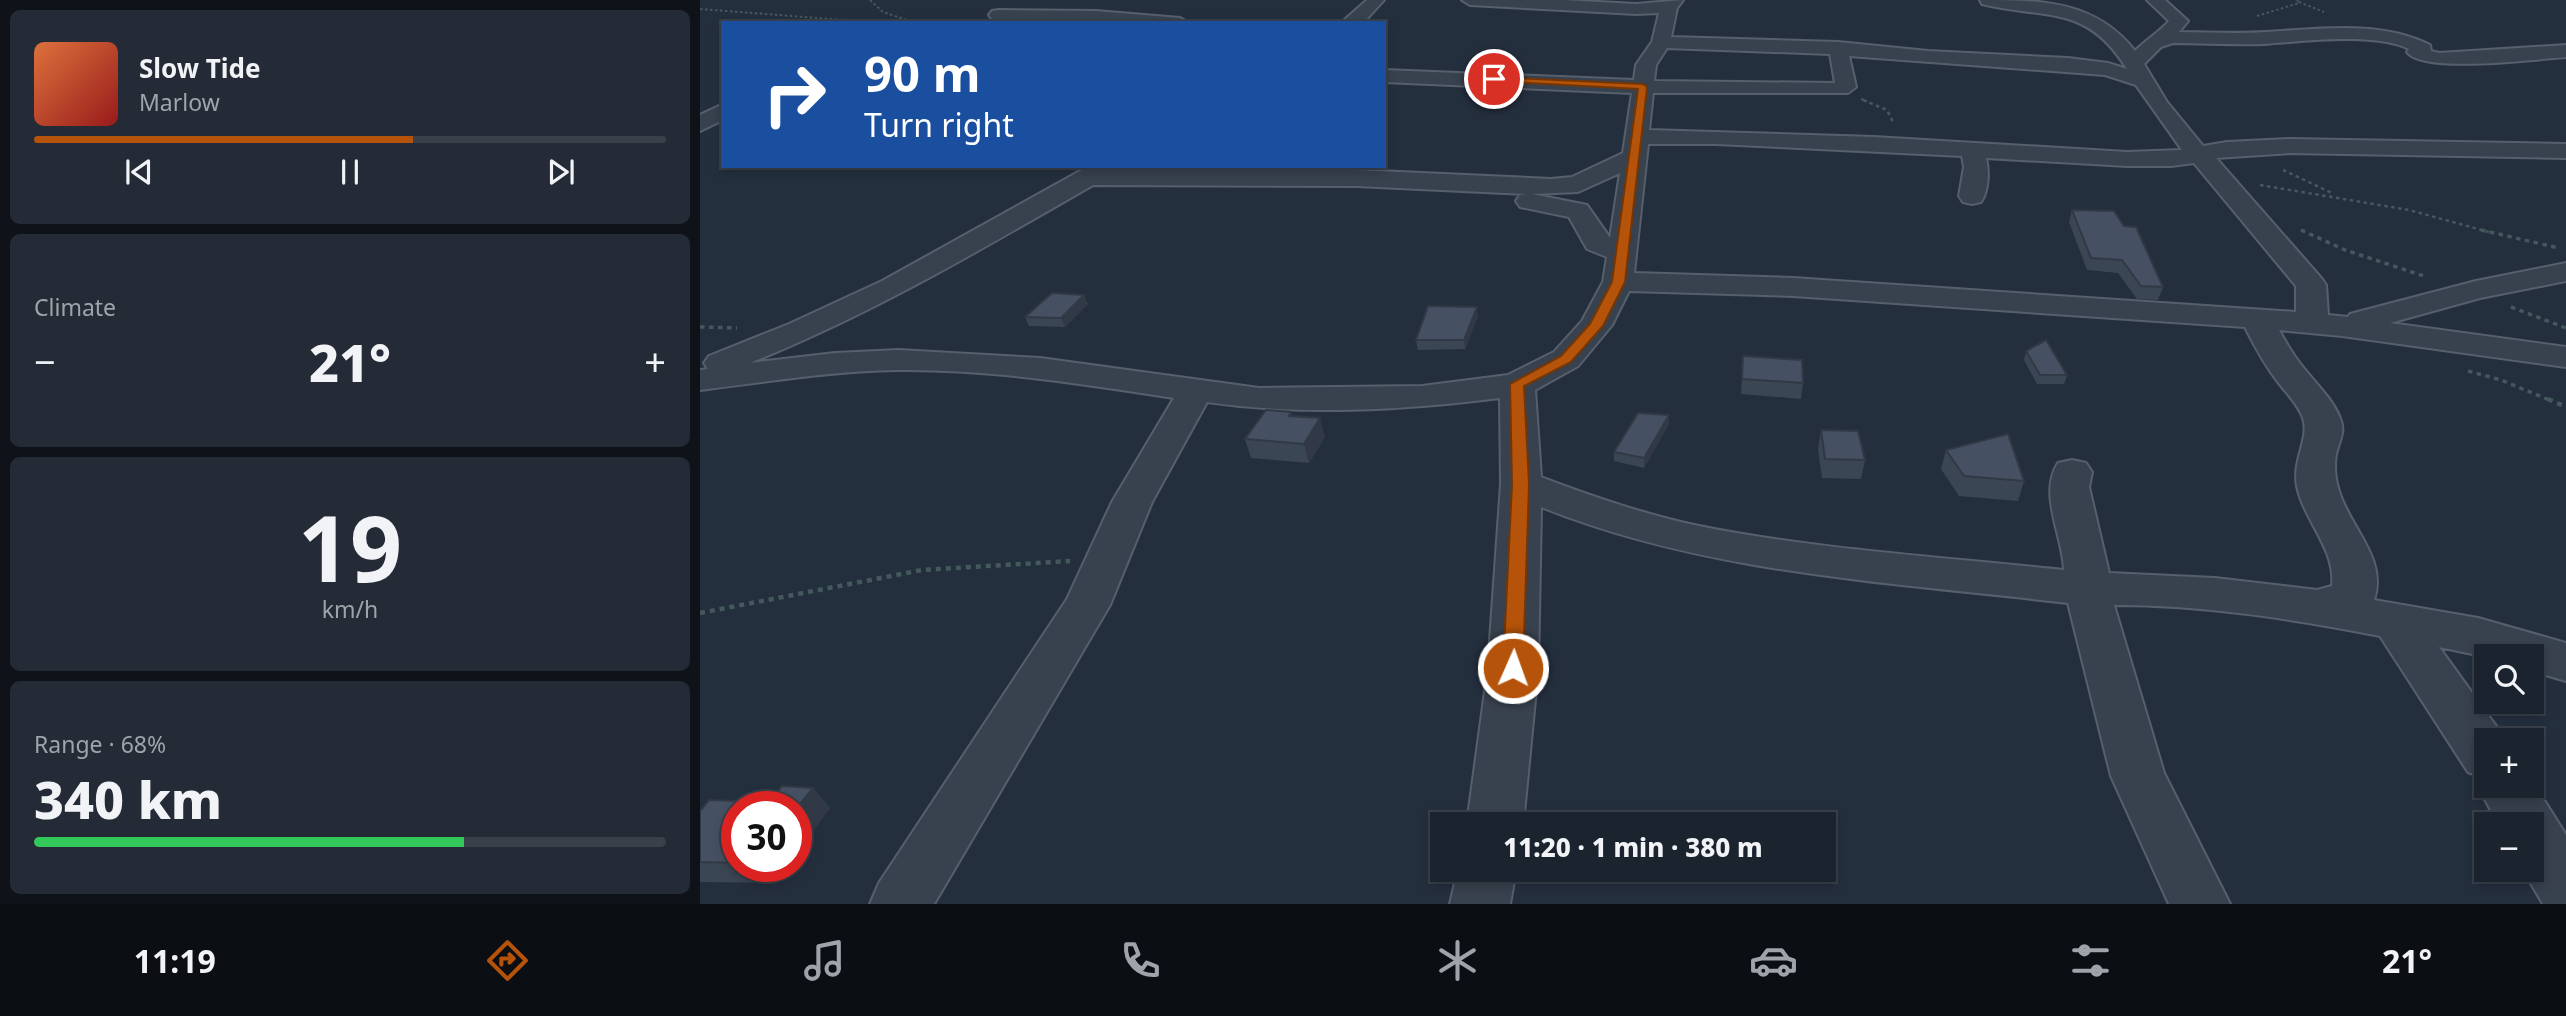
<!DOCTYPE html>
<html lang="en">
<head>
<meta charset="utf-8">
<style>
	:root { --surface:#1b232e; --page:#242b36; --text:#f1f3f6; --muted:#a0a4aa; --line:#39404a; --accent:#b45309 }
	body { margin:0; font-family:"Noto Sans",sans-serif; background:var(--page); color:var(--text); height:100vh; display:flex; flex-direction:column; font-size:26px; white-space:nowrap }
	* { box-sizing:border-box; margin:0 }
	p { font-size:23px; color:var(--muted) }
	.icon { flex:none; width:38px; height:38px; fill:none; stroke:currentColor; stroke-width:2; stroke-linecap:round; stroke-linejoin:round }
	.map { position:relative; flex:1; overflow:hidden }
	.panel { display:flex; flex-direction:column; gap:10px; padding:10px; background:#0f1319; width:700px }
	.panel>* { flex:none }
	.top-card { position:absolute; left:21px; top:21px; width:665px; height:147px; border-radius:0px; box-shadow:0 4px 10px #0003,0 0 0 2px var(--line); background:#1a4fa0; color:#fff; overflow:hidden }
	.buttons { position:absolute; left:1774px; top:644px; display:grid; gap:14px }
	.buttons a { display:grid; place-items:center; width:70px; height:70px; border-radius:0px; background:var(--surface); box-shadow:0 4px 10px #0003,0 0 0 2px var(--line); font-size:35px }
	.speed { position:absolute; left:21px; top:791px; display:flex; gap:14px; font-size:35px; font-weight:700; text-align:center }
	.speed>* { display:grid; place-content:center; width:91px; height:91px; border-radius:50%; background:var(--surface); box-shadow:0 4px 10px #0003,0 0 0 2px var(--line); line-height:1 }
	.speed .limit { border:10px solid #d22; background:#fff; color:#111 }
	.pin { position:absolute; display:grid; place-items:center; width:60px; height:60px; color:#fff; margin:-30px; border:4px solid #fff; border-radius:50%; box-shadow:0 2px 7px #0007 }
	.me { position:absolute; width:77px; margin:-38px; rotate:2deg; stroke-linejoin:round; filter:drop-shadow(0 0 5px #0008) }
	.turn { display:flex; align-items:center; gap:24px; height:147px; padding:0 28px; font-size:32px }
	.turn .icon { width:91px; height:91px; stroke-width:2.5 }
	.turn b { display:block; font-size:49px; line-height:60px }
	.big { font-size:52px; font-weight:800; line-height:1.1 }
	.panel .card { flex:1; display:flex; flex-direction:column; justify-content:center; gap:10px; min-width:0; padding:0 24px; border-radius:10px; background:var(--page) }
	.panel .dial { align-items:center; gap:0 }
	.dial b { font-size:91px; line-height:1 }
	.song { display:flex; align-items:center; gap:21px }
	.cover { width:84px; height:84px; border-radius:10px; background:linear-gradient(135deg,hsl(20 70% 55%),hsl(0 70% 35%)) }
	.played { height:7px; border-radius:4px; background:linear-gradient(90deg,var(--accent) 60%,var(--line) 60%) }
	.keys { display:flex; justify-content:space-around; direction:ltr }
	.heat { display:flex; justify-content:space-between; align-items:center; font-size:38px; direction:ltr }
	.charge { height:10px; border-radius:5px; background:linear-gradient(90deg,#34c759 68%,var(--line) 0) }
	.trip { position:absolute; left:730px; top:812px; width:406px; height:70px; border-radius:0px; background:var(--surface); box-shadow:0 4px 10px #0003,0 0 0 2px var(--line); font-weight:800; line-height:70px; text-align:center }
	.menu { display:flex; height:112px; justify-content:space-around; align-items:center; background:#0b0e12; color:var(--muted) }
	.menu .icon { width:49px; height:49px }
	.menu .on { color:var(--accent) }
	.menu b { font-size:32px; color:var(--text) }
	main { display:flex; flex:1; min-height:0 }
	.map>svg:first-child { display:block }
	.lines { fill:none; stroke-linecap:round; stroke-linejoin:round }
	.minor-casing { stroke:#565f6c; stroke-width:4 }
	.path-far3 { stroke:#44595c; stroke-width:2; stroke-dasharray:2.5 2.5; stroke-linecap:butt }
	.path-far2 { stroke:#44595c; stroke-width:2.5; stroke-dasharray:3.5 3.5; stroke-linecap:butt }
	.path-far1 { stroke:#44595c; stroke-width:3.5; stroke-dasharray:4.5 4.5; stroke-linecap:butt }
	.path { stroke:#44595c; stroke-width:4.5; stroke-dasharray:5 5; stroke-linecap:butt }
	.minor { fill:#38414e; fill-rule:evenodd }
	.wall { fill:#3b4654 }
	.shaded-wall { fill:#303945 }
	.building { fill:#455162; stroke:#303945; stroke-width:2 }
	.route { fill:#b45309; stroke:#753606; stroke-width:2 }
</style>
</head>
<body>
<main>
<section class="panel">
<div class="card">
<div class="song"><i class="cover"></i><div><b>Slow Tide</b><p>Marlow</p></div></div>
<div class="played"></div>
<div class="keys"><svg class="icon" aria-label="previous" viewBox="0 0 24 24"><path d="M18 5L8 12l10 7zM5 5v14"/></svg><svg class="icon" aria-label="pause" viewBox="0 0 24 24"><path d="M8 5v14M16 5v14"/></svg><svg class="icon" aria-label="next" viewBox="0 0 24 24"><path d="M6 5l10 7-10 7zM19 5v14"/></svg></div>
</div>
<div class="card"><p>Climate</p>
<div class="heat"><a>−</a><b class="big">21°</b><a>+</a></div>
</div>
<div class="card dial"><b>19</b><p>km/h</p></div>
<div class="card"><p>Range · 68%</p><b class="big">340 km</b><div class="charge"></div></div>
</section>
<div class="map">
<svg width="1866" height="904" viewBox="0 0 1866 904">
	<rect width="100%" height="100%" fill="#242f3e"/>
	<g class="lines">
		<g class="minor-casing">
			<g id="minor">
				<path d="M667 0H684L663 23H641Z"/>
				<path d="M762 0H863L936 4 983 0 977 8 971 37 1138 42 1228 51 1368 58 1408 63 1427 69C1386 3 1347 20 1282 4L1280 0C1340 0 1395 0 1435 51 1446 40 1458 33 1469 21L1447 0H1465L1488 21 1479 32C1508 32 1537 34 1566 32 1619 29 1681 20 1730 45L1731 51 1739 53 1866 45V57C1837 59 1723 74 1707 52L1709 49C1677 32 1602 41 1565 44 1535 45 1503 43 1473 43L1461 47 1444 64 1467 102 1503 146 1527 142 1590 139 1866 144V158L1590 153 1516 158 1622 279 1626 285 1628 315 1648 317 1650 314 1776 281 1866 263V281L1780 298 1690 323 1866 347V367L1642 336 1579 330C1586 343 1593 355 1602 366 1615 383 1632 398 1640 418 1646 432 1639 441 1636 454 1634 466 1635 479 1639 491 1650 528 1688 559 1674 600L1778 618 1866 643V681L1832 671V656L1787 657 1739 647 1806 740H1787V786H1832V781L1866 835V904H1843L1823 870H1832V824H1798L1778 786 1782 777 1768 772 1680 636C1593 619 1504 605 1414 605L1464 773 1530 904H1469L1411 776 1368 603C1191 582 1007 574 841 507L838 669 823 824H767L788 669 801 484 800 398C703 410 604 416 507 402L452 502 410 605 234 904H170L179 883 367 599 412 502 474 398C383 384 290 369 197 370 131 371 65 382 0 390V370L8 369 4 363 9 356 89 324 182 281 389 166H420L418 170H656L851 179 872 177 923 153 932 93 684 82V70L934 80 936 65 952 42 959 13 936 14 770 5ZM967 48 1130 54 1135 83 954 81 956 65ZM1149 56 1405 75 1436 85 1482 150 1427 152 1174 137 949 130 953 93H1148L1156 87ZM948 144H1016L1262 156 1264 167 1259 196 1263 202 1272 204 1281 202C1289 190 1289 171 1286 158L1427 166H1471L1494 163 1596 286V312L1093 278 934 273ZM920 173 910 238 887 205 832 194 878 192ZM393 185 656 186 827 194 820 195 816 201 820 207 869 217 887 249 907 257 903 282 882 321 854 352 808 375 722 386 559 388 340 358 199 350 135 353 50 363C172 314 280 250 393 185ZM929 291 1093 296 1545 327C1555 347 1565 365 1578 382 1587 394 1598 404 1603 418 1610 438 1592 460 1597 486 1604 521 1636 549 1632 586L1617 590 1515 578 1409 573 1389 487 1392 472 1386 463 1372 460 1358 463C1338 494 1363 536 1364 570 1243 557 1118 550 999 526 945 515 891 496 841 477L835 390 878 366 912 325Z"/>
				<path d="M298 10 396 11 480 18 489 23 292 19 289 15 292 11Z"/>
				<path d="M23 104V120L0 131V115Z"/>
				<path d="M758 870H816L810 904H750Z"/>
			</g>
		</g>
		<g class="path-far3">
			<path d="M170 0 183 12 216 23"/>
			<path d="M1599 2 1624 12"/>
			<path d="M0 9 183 23"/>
			<path d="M1557 16 1599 3 1597 0"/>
			<path d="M1161 99 1167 101"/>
		</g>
		<g class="path-far2">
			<path d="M1163 100 1187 110 1194 124"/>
			<path d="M1583 170 1632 193"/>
			<path d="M1560 185 1709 210 1789 232"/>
			<path d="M1601 230 1605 232"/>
		</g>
		<g class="path-far1">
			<path d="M1601 230 1645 250 1727 277"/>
			<path d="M1781 230 1859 248"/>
			<path d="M1811 307 1866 328"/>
			<path d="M0 327 37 328"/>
			<path d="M1768 371 1801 380 1852 401"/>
		</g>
		<g class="path">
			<path d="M1848 399 1866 407"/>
			<path d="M0 613 222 570 370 561"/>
		</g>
		<use href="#minor" class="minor"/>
	</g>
	<g class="wall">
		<path d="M1372 210 1463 287 1458 300 1437 299 1418 273 1387 270 1369 222Z"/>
		<path d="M384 295 388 304 365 327 329 326 325 317Z"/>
		<path d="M778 316 765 349 718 350 716 340Z"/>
		<path d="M1326 351 1367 375 1364 384H1337L1324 360Z"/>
		<path d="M1043 356 1103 383 1101 399 1041 394Z"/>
		<path d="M591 412 592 416 625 437 609 463 551 458 545 439Z"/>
		<path d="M969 415V424L944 468 914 461V452Z"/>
		<path d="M1121 430 1165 460 1161 479 1122 478 1118 449Z"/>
		<path d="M1246 450 1324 481 1318 501 1259 496 1241 469Z"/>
		<path d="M82 786 113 788 130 808 96 854V807H37V866H87L75 883 0 882V811L9 800 70 802Z"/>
	</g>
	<g class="shaded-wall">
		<path d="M384 295 388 304 365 327 361 318Z"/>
		<path d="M777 307 778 316 765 349 764 340Z"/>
		<path d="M969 415V424L944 468V458Z"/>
		<path d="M620 418 625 437 609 463 604 444Z"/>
		<path d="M113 788 130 808 96 854V809Z"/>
		<path d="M58 866H87L75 883Z"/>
	</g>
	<g class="building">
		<path d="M1372 210 1414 211 1424 226 1436 227 1463 287 1441 286 1422 260 1391 258Z"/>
		<path d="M352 293 384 295 361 318 325 317Z"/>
		<path d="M728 306 777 307 764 340H716Z"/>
		<path d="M1346 340 1367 375H1340L1326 351Z"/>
		<path d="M1043 356 1102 360 1103 383 1042 379Z"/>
		<path d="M566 410 591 412 589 416 620 418 604 444 545 439Z"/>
		<path d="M938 413 969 415 944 458 914 452Z"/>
		<path d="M1121 430 1158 431 1165 460 1125 459Z"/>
		<path d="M1308 434 1324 481 1264 476 1246 450Z"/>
		<path d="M82 786 113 788 96 809V807H37V863L0 862V811L9 800 70 802Z"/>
	</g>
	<path class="route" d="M794 77 943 84 947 87 925 282 903 326 871 362 824 386 829 484 823 668 820 674 813 676 806 674 803 668 812 484 810 384 861 356 890 324 912 282 938 89 791 81Z"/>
</svg>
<div class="buttons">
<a><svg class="icon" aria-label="search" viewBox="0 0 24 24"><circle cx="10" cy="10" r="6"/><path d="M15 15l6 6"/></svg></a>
<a>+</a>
<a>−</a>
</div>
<div class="speed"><div class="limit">30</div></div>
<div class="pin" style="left:794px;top:79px;background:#d93025"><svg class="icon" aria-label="arrive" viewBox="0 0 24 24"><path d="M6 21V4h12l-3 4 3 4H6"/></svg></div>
<svg class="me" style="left:813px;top:668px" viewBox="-20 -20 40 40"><circle r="17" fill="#b45309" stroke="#fff" stroke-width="3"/><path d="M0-11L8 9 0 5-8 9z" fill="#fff"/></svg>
<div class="trip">11:20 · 1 min · 380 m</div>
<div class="top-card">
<div class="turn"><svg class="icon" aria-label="right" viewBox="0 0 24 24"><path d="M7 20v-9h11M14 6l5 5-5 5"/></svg><div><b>90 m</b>Turn right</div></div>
</div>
</div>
</main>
<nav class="menu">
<b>11:19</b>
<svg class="icon on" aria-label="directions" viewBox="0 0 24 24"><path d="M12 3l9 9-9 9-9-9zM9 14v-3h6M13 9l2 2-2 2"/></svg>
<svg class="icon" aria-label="music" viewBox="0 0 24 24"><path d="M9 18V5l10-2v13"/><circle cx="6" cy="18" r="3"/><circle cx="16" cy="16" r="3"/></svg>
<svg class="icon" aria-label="phone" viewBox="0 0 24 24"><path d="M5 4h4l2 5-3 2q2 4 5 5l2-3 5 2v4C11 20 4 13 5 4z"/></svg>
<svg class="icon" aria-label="climate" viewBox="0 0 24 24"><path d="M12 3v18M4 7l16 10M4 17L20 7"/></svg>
<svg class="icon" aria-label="car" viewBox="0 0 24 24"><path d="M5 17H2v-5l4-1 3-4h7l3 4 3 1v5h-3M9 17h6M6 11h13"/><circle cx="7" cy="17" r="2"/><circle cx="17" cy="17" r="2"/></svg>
<svg class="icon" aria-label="filters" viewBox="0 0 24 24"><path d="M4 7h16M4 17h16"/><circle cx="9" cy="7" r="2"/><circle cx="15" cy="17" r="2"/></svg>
<b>21°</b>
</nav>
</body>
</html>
